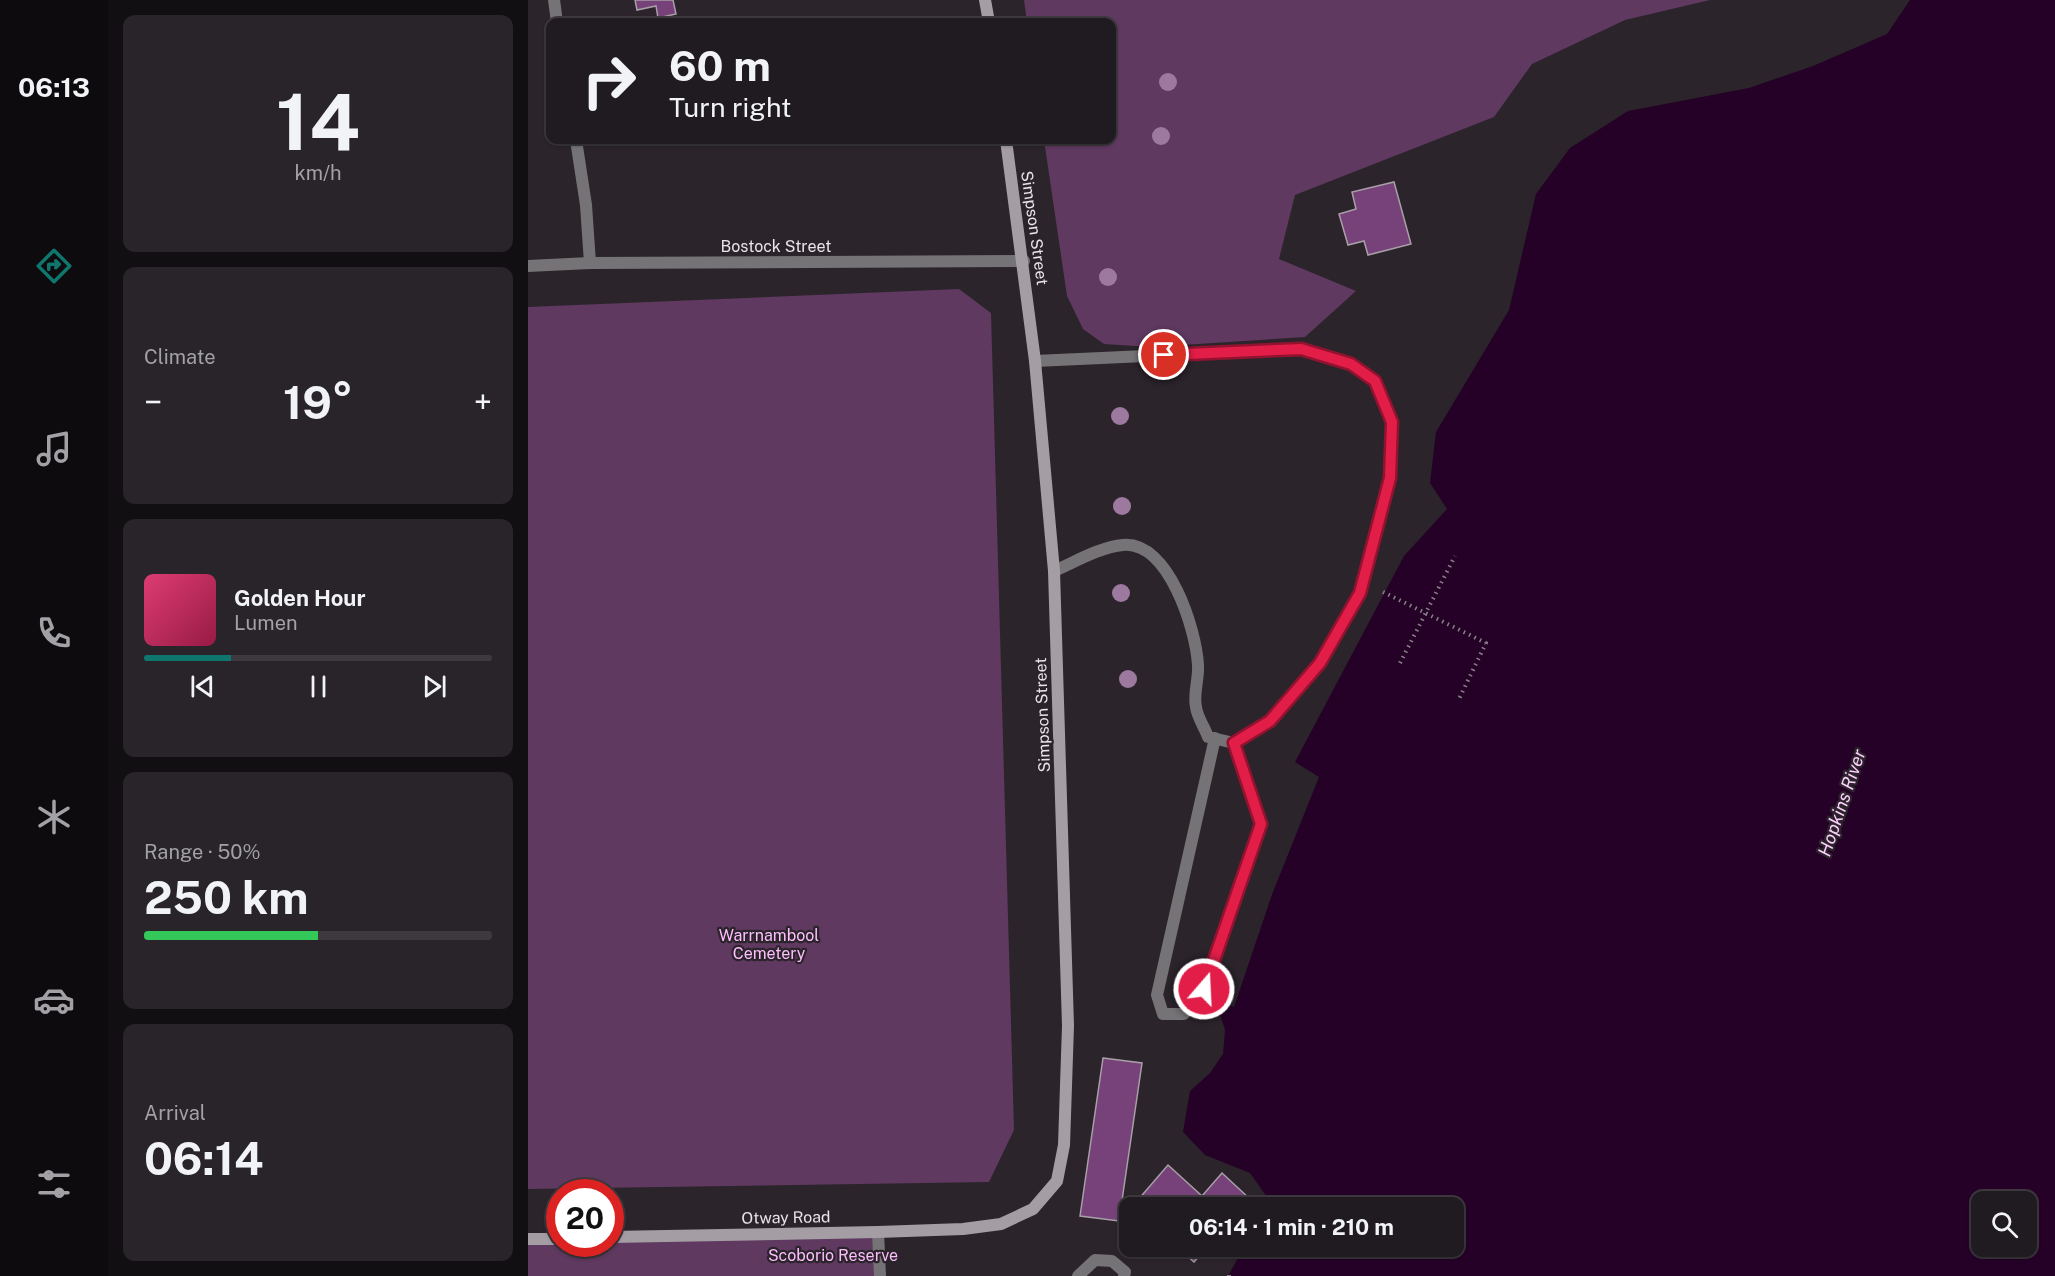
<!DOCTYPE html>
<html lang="en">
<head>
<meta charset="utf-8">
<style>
	:root { --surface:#201b20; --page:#282429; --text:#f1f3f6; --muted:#a2a1a5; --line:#3d393e; --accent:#0f766e }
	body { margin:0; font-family:"Public Sans",sans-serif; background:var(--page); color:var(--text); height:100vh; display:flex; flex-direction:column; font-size:22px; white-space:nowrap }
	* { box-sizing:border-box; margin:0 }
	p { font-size:20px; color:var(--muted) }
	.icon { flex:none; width:33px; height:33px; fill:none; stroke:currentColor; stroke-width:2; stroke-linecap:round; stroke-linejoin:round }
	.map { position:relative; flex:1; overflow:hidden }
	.drawer { display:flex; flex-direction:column; gap:15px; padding:15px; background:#120f12; width:420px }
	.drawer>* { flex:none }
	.guide { position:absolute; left:18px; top:18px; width:570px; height:126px; border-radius:12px; box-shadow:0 2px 4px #0004,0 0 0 2px var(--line); background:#201b20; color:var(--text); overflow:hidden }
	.buttons { position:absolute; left:1443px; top:1191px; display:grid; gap:12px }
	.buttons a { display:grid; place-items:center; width:66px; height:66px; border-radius:12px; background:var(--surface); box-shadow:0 2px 4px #0004,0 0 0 2px var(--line); font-size:30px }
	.speed { position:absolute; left:18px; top:1179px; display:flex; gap:12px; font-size:30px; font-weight:700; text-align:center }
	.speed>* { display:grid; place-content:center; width:78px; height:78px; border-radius:50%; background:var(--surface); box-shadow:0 2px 4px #0004,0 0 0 2px var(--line); line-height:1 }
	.speed .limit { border:9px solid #d22; background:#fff; color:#111 }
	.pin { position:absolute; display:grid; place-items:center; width:51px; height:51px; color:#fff; margin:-26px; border:3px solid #fff; border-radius:50%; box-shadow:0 2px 6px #0007 }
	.me { position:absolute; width:66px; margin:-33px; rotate:19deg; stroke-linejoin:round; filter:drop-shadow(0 0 4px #0008) }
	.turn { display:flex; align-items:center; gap:21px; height:126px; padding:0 24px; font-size:27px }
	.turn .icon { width:78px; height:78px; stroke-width:2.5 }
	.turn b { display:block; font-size:42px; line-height:51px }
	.big { font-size:45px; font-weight:700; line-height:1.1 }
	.drawer .widget { flex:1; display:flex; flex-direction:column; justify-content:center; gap:9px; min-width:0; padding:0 21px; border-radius:12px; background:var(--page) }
	.drawer .dial { align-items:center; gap:0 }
	.dial b { font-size:78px; line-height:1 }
	.song { display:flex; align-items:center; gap:18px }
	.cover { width:72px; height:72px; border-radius:9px; background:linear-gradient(135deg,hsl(340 70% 55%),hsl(340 70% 35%)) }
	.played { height:6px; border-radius:3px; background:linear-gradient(90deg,var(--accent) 25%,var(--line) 25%) }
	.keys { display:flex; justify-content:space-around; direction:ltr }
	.heat { display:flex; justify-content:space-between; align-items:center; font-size:33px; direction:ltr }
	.charge { height:9px; border-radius:4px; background:linear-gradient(90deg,#34c759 50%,var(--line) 0) }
	.trip { position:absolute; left:591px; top:1197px; width:345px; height:60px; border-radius:12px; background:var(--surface); box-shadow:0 2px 4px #0004,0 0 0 2px var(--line); font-weight:700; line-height:60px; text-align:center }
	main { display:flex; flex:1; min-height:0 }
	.tab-bar { display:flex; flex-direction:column; width:108px; justify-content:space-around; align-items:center; background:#0d0b0d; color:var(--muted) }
	.tab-bar .icon { width:42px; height:42px }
	.tab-bar .current { color:var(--accent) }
	.tab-bar b { font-size:27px; color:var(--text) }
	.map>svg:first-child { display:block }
	.green { fill:#5f3960 }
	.water { fill:#250127; fill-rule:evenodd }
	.pier { fill:#2b242b }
	.building { fill:#774279; stroke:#a89fa8; stroke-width:1.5 }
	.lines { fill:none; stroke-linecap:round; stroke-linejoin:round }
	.path { stroke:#888288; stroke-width:4; stroke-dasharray:1.5 4.5; stroke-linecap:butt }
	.lane { stroke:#767376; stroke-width:12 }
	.street { stroke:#767376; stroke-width:12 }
	.secondary { stroke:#a49ea4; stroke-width:12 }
	.tree { fill:#9e799f }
	.route-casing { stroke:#92132f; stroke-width:15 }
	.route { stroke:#e11d48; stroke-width:10 }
	.labels { text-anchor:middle; stroke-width:4.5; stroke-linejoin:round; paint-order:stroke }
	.street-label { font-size:16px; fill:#e9e4e9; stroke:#2b242b }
	.park-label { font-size:16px; fill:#fdbefe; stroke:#2b242b }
	.water-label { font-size:18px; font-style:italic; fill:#fecfff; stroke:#2b242b }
</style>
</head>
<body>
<main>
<nav class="tab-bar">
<b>06:13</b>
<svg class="icon current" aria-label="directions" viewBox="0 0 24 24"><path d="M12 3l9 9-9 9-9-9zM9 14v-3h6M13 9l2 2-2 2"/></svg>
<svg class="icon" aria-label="music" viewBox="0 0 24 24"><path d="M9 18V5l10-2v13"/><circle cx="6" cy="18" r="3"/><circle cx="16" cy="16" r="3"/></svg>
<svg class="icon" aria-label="phone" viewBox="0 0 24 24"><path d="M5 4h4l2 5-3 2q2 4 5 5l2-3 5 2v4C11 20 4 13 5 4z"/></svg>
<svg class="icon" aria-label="climate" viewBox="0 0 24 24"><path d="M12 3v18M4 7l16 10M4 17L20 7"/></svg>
<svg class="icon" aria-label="car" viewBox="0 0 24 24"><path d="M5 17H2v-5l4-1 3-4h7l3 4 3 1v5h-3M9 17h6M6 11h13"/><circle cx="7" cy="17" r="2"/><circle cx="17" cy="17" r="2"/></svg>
<svg class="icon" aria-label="filters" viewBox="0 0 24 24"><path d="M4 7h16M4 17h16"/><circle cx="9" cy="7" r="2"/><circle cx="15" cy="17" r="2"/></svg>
</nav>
<section class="drawer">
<div class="widget dial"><b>14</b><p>km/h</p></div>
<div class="widget"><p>Climate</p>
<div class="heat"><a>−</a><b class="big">19°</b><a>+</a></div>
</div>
<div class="widget">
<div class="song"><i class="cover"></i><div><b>Golden Hour</b><p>Lumen</p></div></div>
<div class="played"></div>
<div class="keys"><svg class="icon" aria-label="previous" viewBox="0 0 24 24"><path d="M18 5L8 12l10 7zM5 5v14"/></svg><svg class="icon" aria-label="pause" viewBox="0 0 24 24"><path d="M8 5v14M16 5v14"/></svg><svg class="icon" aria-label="next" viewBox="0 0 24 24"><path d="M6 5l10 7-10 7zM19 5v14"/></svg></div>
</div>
<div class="widget"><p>Range · 50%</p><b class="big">250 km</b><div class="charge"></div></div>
<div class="widget"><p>Arrival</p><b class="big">06:14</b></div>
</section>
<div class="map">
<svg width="1527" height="1276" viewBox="0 0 1527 1276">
	<rect width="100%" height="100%" fill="#2b242b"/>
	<g class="green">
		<path d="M496 0H1182L1097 20 1004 64 966 117 767 195 751 259 828 291 777 337 623 347 576 344 555 329 539 296 516 140H584V22H499Z"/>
		<path d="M431 289 463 313 486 1130 461 1182 0 1189V307Z"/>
		<path d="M350 1232 358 1276H0V1239L32 1244H82L83 1237Z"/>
	</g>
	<path class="water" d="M1382 0H1527V1276H700L716 1247 926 1246V1208L737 1207 741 1200 722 1173 677 1155 655 1132 662 1091 682 1073 695 1054 697 1030 688 1002 706 1006 744 894 791 777 767 762 876 556 919 509 902 483 908 432 981 310 1008 194 1042 148 1100 111 1221 88 1285 66 1359 34ZM1454 1202H1498V1246H1454Z"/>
	<path class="pier" d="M767 828 770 829 744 894 706 1007 688 1002V999L704 1003 741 893Z"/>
	<g class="building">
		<path d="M107 0H145L148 14 130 18 128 6 109 10Z"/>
		<path d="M866 182 883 244 840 255 836 241 820 245 811 214 828 209 824 192Z"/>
		<path d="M575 1058 614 1063 591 1221 552 1216Z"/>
		<path d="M640 1165 674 1196 694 1173 722 1199 715 1208H603Z"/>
		<path d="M602 1209V1225L594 1218Z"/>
		<path d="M626 1246H644L636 1255Z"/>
		<path d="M648 1246H680L666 1262Z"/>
	</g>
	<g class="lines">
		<g class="path">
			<path d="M855 592 958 643 931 699"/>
			<path d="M872 663 927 556"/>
			<path d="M701 1275V1276"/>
		</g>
		<g class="lane">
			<path d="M507 361 773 349 823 364 847 381 864 422 862 478 832 593 792 663 742 721 706 743 680 737C677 728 669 717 668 707 665 694 671 679 670 665 668 630 641 541 595 545 572 547 547 562 526 571"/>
			<path d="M687 738 629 995 635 1014H656L677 989 733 824 706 743"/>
			<path d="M350 1232 352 1276"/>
			<path d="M550 1276 567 1260 584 1261 597 1272 596 1276"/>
		</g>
		<g class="street">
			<path d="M26 0 29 22"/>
			<path d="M48 140 58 205 62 263"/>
			<path d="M0 266 62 263 496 261"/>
		</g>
		<g class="secondary">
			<path d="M457 0 461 22"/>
			<path d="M82 1237 350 1232 435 1229 473 1224 505 1209 529 1181 536 1145 540 1026 526 571 507 361 478 140"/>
			<path d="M0 1239H32"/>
		</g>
	</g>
	<g class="tree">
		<circle cx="640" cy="82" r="9"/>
		<circle cx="633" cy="136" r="9"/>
		<circle cx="580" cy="277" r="9"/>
		<circle cx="592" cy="416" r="9"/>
		<circle cx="594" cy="506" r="9"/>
		<circle cx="593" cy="593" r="9"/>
		<circle cx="600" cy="679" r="9"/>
	</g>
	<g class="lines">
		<g class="route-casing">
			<path id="route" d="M636 355 773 349 823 364 847 381 864 422 862 478 832 593 792 663 742 721 706 743 733 824 676 989"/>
		</g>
		<use href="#route" class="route"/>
	</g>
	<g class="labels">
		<g class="street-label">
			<text transform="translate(507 228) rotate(82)" y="6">Simpson Street</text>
			<text x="248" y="252">Bostock Street</text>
			<text transform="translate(514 715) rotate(-92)" y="6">Simpson Street</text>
			<text transform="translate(258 1217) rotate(-1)" y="6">Otway Road</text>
		</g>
		<g class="park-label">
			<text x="241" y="941">Warrnambool<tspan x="241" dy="18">Cemetery</tspan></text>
			<text x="305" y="1261">Scoborio Reserve</text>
		</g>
		<g class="water-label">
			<text transform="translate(1314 803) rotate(-71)" y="6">Hopkins River</text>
		</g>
	</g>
</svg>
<div class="buttons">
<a><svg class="icon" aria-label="search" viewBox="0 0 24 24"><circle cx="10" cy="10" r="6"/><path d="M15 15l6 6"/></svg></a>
</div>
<div class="speed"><div class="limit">20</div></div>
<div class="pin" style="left:636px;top:355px;background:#d93025"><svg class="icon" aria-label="arrive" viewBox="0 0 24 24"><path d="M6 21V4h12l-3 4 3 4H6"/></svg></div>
<svg class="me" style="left:676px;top:989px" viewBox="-20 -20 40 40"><circle r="17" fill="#e11d48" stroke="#fff" stroke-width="3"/><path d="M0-11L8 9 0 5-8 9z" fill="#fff"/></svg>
<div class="trip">06:14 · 1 min · 210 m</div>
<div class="guide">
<div class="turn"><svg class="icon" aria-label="right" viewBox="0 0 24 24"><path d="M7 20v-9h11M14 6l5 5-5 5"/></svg><div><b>60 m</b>Turn right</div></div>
</div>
</div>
</main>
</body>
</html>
